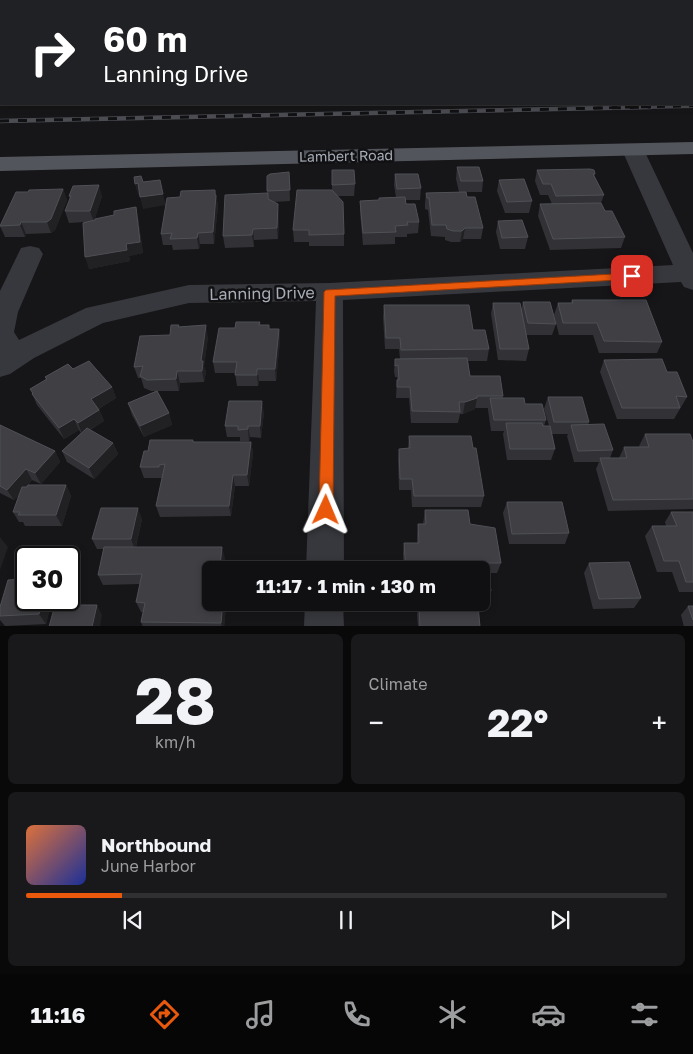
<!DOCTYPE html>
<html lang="en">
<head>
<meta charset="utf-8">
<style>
	:root { --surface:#101012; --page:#19191b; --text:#f1f3f6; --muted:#9c9d9f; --line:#303032; --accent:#ea580c }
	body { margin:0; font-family:"Golos Text",sans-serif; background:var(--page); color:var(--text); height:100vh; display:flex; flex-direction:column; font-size:19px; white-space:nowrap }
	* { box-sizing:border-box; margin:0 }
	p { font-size:16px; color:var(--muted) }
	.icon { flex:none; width:28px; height:28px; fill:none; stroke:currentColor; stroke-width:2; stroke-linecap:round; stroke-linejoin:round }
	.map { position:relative; height:626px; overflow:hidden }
	.side { display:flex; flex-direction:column; gap:8px; padding:8px; background:#09090a; flex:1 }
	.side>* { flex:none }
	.guide { position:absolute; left:0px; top:0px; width:694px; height:105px; box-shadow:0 2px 8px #0003,0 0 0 1px var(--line); background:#202124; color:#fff; overflow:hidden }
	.speed { position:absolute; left:15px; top:546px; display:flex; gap:10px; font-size:25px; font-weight:700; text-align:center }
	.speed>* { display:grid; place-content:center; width:65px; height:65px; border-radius:50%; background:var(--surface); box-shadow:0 2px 8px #0003,0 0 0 1px var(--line); line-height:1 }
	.speed .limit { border:2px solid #111; border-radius:8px; background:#fff; color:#111 }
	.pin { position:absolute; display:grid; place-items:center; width:42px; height:42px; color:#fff; margin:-21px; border-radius:10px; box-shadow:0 2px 8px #0006 }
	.me { position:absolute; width:55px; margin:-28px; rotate:1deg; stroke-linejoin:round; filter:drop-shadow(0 0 4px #0008) }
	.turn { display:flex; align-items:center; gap:18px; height:105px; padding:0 20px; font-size:22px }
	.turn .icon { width:65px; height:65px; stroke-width:2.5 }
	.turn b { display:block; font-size:35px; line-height:42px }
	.big { font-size:38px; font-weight:700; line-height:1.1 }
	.side .widget { flex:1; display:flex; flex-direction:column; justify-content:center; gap:8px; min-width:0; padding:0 18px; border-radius:8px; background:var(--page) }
	.side .dial { align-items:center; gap:0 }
	.dial b { font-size:65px; line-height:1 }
	.song { display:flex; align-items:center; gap:15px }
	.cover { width:60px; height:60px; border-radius:8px; background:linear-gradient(135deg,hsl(20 70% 55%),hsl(230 70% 35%)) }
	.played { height:5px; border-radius:2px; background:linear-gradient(90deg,var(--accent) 15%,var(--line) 15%) }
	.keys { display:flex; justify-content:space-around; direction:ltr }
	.heat { display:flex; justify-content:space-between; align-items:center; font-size:28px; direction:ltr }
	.side .tiles { flex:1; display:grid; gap:8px; grid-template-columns:1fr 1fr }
	.widget:last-child { grid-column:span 2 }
	.trip { position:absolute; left:202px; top:561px; width:288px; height:50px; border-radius:8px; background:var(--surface); box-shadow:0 2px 8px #0003,0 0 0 1px var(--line); font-weight:700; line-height:50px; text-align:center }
	.tab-bar { display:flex; height:80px; justify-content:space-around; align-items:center; background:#060607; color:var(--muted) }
	.tab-bar .icon { width:35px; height:35px }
	.tab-bar .on { color:var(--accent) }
	.tab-bar b { font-size:22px; color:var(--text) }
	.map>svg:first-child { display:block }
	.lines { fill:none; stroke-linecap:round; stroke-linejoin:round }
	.minor { fill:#37383d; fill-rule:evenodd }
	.major { fill:#53555c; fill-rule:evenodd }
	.rail-far1-casing { stroke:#4a4c52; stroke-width:4 }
	.rail-casing { stroke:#4a4c52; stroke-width:4.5 }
	.rail-far1 { stroke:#111113; stroke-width:2.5; stroke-dasharray:8; stroke-linecap:butt }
	.rail { stroke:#111113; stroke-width:3; stroke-dasharray:9; stroke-linecap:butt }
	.wall { fill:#323236 }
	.shaded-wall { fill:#212124 }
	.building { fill:#3f3f44; stroke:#4f5156 }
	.route { fill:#ea580c; stroke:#983908 }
	.labels { text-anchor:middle; stroke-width:5; stroke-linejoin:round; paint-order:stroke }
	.far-street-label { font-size:14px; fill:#a8adb8; stroke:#111113 }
	.street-label { font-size:16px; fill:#a8adb8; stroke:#111113 }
</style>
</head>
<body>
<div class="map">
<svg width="693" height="627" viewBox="0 0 693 627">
	<rect width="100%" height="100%" fill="#161618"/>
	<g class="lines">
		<g class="minor">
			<rect x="299" y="0" width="16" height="1"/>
			<rect x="507" y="0" width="16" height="1"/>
			<path d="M685 0H693V7L692 1H685Z"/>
			<rect x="0" y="11" width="1" height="10"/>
			<rect x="692" y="69" width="1" height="12"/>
			<rect x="0" y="82" width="1" height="12"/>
			<path d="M633 144 641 145 644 150 693 253V290L684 287 681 282 343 300 344 570H306L316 301 189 303 103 323 34 358 10 374 0 377V291L21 248 30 246 39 248 43 254 18 312 14 332 19 340 86 308 189 285 330 283 673 265 622 150 625 145Z"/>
			<path d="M305 602H343L344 627H304Z"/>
		</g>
		<path class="major" d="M693 142V154L0 171V157Z"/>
		<g class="rail-far1-casing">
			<path id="rail-far1" d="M593 108 693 106"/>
		</g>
		<g class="rail-casing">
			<path id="rail" d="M0 121 651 107"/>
		</g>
		<use href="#rail-far1" class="rail-far1"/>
		<use href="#rail" class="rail"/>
	</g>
	<g class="wall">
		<rect x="0" y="57" width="1" height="25"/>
		<path d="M457 167 483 181 482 192H466L467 197 483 228 481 239H463L460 242H451L445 240V237L431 236 428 210 425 209V204L426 193 459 192 456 179Z"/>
		<path d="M332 170 355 184 354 196H337L344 234V246H309V242H294L293 230 332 191Z"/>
		<path d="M537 170 595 174 594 176 604 195 601 203 605 211 625 237 621 248 550 250 538 216 540 204H552L548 195H540L535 181Z"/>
		<path d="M289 172 290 201 273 202 279 216 278 239 254 240V247L225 248 223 236 267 193V191Z"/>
		<path d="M395 174 421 188 420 200H406V204L419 222 418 233 407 234V237H395V244L363 245 360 212V201L379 200V198L396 197 394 185Z"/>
		<path d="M499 180 532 201 529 213H505L497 191Z"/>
		<path d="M63 189 67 200 55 230 51 233 26 234 25 237H5L0 226 28 192Z"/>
		<path d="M215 190 218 206 214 244H200L199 249 173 250 172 245H163L161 234 180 197Z"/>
		<path d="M69 196H102L94 221 138 218 143 253 129 256 130 261 89 269 84 222 69 223 65 211 70 199Z"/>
		<path d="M498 221 528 237 525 249H500L496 232Z"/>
		<path d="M572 300 662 342 657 353H599L593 335H559L554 315 558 303H571Z"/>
		<path d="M523 302 556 324 552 335H526L529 349 526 361 498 360 491 314 493 303 521 310Z"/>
		<path d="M384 305 473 330 489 349 487 361H468L470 376 503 396V398L525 404 546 420 544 426H549L544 409 548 397 589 422 588 425 613 450 610 458H619L624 447H640L639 446 645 434 693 442V509L608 511 596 469 599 462H574L567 436 568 434H552L555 449 551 460H507L503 434 504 431H491L488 410V408H475V409L463 414H460L458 423H411L409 398H396L397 377H395L394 371 395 359H400L399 349H385L383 317Z"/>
		<path d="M260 325H269V329H279L280 340 276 381H259L258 386H237L235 373H215L213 362 235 328Z"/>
		<path d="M179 327 208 337 204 366 206 372 204 382 180 383 179 391H157L169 413 172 425 144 437 132 415 128 403 156 391H151L144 388 141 378H138L134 367Z"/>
		<path d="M604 360 667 372 687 397 674 419H617L600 372Z"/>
		<path d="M73 369 112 387 116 398 99 409 104 421 90 430 113 443 118 454 94 479 67 462 62 451 81 433 79 430 64 439 37 405 30 389 46 380 45 377Z"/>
		<path d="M264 412 261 438 250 437 249 441H240V437H227L225 426Z"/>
		<path d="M0 425 55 451 60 462 41 484 32 480 28 485H66L71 496 62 526H25L23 522H19L13 512 19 495 14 500 0 493Z"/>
		<path d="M409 436 473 448 484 496 481 507H412L411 490H399L398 460 399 449 408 448Z"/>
		<path d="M194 442H251L253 453 249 486H235L231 516 160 517 156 506 162 478H144L140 467 148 451Z"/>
		<path d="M507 502 569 533 565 544H509L503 513Z"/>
		<path d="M425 510 470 524 501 563 497 573H488L491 591 488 601H481V570H404L403 554 404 543H417V535L418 524H423Z"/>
		<path d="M671 512H693V592H679L672 572H657L645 536 652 526H666L665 522Z"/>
		<path d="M142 519 136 547 225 558 211 602H231V607H226L224 627H143L141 622 143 612H141L136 602 140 584 103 585 98 575 104 549H97L92 539Z"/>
		<path d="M589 563 641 598 634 608 593 609 584 573Z"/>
		<path d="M52 600 46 624 5 626 0 620V607Z"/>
		<path d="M419 605 480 627H418L417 614Z"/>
		<path d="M688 606H693V627H684L681 615Z"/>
	</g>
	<g class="shaded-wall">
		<path d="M0 40H1V50L0 51Z"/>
		<path d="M138 183 141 195H138L135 184Z"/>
		<path d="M99 185 102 196 94 222 90 211Z"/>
		<path d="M63 189 67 200 55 230 51 233 47 222Z"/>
		<path d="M215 190 218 206 214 244 213 232Z"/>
		<path d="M163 194 166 205 143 209 140 197Z"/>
		<path d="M278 204 279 216 278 239 277 228Z"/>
		<path d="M136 207 138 218 143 253 129 256 130 261 89 269 85 257 126 244Z"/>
		<path d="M21 222 26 234 25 237 20 225Z"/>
		<path d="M465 228 463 239 460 242 462 231Z"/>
		<path d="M253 229 254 240V247L252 235Z"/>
		<path d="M198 233 200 244 199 249 197 238Z"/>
		<path d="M206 325 208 337 204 366 206 372 204 382 202 371 201 361Z"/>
		<path d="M279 329 280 340 276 381 275 369Z"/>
		<path d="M257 369 259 381 258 386 257 375Z"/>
		<path d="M177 371 180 383 179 391 176 379Z"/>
		<path d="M112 387 116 398 96 411 91 399Z"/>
		<path d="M477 398 475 409 463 414 465 402Z"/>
		<path d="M262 401 264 412 261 438 260 426Z"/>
		<path d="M99 410 104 421 82 434 78 423Z"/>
		<path d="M169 413 172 425 144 437 140 426Z"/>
		<path d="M74 419 79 430 64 439 59 428Z"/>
		<path d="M248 426 250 437 249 441 248 429Z"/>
		<path d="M251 442 253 453 249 486 247 475Z"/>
		<path d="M113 443 118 454 94 479 89 468Z"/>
		<path d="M55 451 60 462 41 484 35 473Z"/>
		<path d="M26 469 32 480 14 500 7 490Z"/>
		<path d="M233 475 235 486 231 516 229 506Z"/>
		<path d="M66 485 71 496 62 526 56 515Z"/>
		<path d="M138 508 142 519 135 550 131 539Z"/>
		<path d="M0 537 8 547 0 570Z"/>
		<path d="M222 547 225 558 223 570 220 567Z"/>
		<path d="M43 600H52L46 624 39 614Z"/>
		<path d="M223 602H225L226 607 224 627H222L221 623Z"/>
		<path d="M97 605 102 615 100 627H92Z"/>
	</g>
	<g class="building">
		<rect x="0" y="21" width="1" height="19"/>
		<rect x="0" y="57" width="1" height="11"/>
		<path d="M457 167H479L483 181H461Z"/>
		<path d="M590 169 594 170 595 174H593L604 195 556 196 551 184H543L537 170Z"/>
		<path d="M332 170H354L355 184 332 185Z"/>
		<path d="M289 172 290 190 267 191V176L270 174Z"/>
		<path d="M395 174H418L421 188 397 189Z"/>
		<path d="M141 176 143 182 160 180 163 194 140 197 138 183 135 184 134 177Z"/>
		<path d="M524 179 532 201 507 202 499 180Z"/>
		<path d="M99 185 90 211H65L71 196H69L73 186Z"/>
		<path d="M63 189 51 219 47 222H21L20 225 0 226 16 192H28L29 190Z"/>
		<path d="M215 190V195H216L213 232 198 233 197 238 170 239 172 233 161 234 167 198 180 197 181 191Z"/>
		<path d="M297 190H332L343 202 344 234 309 235V230H293Z"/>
		<path d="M466 192 467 197H475L483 228H465L462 231H453L447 229 446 225H432L429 198H427L426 193Z"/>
		<path d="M268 193V199L278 204 277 228 253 229 252 235 223 236 225 195Z"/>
		<path d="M405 197 406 204H415L419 222H407L408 225 395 226 396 232 363 233 360 201 379 200V198Z"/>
		<path d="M601 203 605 211H612L625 237 553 239 540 204Z"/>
		<path d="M136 207 140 242 126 244 127 250 85 257 83 223 95 220V219L114 215V211Z"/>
		<path d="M522 220 528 237 502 238 498 221Z"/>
		<path d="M572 300H646L662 342 604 341 597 323H563L558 303H573Z"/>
		<path d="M523 302H550L556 324 528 323Z"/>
		<path d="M493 303H520L529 349H500Z"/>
		<path d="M384 305H469L473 330H485L489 349 401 350 400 338H386Z"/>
		<path d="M236 322H260L259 325H269V329H279L275 369H257V375H235L237 362H213L219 328H235Z"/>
		<path d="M171 325H179L178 327 206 325 201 361H203L202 371H177L176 379 147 380 140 376 143 366 134 367 140 336 170 335Z"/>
		<path d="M467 358 470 376H500L503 396H477V398L465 402H459L460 412 412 411 410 387H397V380H399L398 365 395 366V359Z"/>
		<path d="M662 359 667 372H677L687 397 676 396 680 408H622L604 360Z"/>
		<path d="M89 361 112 387 91 399 99 410 78 423 74 419 59 428 32 394 33 393 30 389 47 379 45 377 68 364 73 369Z"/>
		<path d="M157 391 169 413 140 426 128 403Z"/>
		<path d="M548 397H582L589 422H554Z"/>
		<path d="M490 398H524L525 404H542L546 420H494Z"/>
		<path d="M229 401H262L260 426H248V429L238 430V426H225Z"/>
		<path d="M506 423H542L543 426H550L555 449H510Z"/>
		<path d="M604 424 613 450 578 451 571 425Z"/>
		<path d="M0 425 55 451 35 473 26 469 7 490 0 486Z"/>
		<path d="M87 428 113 443 89 468 62 451Z"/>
		<path d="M645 434H690L693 442V499L613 500 600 458H627L624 447H649Z"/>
		<path d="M409 436H471L473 448H476L484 496H414L412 479H400L399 449 410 448Z"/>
		<path d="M150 440H193V442H251L247 475H233L229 506H156L165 464 159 465V467H140L144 451H148Z"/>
		<path d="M28 485H66L56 515H18L20 512H13L22 487H27Z"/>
		<path d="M507 502H562L569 533 512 534Z"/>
		<path d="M101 508H138L131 539H92Z"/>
		<path d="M425 510H468L470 524 495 528 501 563H487L491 591H481V570H406L404 543H419L418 524H426Z"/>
		<path d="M671 512H693V582H686L679 561H664L652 526H677Z"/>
		<path d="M104 547H222L220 567H232L231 570H211V602H223L221 623 141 622 145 603 136 602 142 574 98 575Z"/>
		<path d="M629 562 641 598 599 599 589 563Z"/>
		<path d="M26 579V600H43L39 614 0 616V607L8 580Z"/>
		<path d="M55 605H97L92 627H49Z"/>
		<path d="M419 605H478L480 627H420Z"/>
		<path d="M688 606H693V620Z"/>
	</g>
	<path class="route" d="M632 273 638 276 636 279 335 296 333 510 331 515 326 517 321 515 319 510 324 292 326 290Z"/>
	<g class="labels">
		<g class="far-street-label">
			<text transform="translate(346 156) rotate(-1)" y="5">Lambert Road</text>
		</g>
		<g class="street-label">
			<text transform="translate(262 293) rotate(-1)" y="6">Lanning Drive</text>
		</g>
	</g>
</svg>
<div class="speed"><div class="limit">30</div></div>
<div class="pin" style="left:632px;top:276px;background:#d93025"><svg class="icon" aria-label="arrive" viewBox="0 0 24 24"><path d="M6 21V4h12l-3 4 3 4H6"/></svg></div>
<svg class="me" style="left:326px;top:510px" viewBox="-20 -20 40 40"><path d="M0-17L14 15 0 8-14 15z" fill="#ea580c" stroke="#fff" stroke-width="4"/></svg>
<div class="trip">11:17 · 1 min · 130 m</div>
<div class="guide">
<div class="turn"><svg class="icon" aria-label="right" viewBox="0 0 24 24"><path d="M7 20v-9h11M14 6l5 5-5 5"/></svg><div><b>60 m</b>Lanning Drive</div></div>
</div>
</div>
<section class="side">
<div class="tiles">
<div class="widget dial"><b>28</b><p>km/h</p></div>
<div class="widget"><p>Climate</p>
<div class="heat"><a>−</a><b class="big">22°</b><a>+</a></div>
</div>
<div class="widget">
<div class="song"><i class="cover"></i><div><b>Northbound</b><p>June Harbor</p></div></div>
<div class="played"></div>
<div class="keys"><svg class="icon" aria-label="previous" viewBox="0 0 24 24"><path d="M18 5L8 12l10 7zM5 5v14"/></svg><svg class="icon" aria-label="pause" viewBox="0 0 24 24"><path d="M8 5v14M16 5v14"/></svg><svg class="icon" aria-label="next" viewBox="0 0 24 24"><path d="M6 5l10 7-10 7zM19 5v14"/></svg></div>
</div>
</div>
</section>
<nav class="tab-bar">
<b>11:16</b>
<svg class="icon on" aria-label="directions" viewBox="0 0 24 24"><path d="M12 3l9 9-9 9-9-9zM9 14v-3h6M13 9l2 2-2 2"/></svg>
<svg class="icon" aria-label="music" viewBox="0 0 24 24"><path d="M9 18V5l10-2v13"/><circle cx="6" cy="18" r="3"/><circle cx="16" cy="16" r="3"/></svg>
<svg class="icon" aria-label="phone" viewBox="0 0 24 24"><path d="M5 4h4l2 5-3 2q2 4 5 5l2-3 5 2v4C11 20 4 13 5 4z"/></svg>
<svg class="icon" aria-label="climate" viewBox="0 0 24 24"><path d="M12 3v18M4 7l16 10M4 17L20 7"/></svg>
<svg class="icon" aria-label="car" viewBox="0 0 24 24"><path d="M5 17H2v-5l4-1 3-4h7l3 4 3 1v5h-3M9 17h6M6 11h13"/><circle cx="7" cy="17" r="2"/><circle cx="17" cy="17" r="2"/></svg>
<svg class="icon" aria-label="filters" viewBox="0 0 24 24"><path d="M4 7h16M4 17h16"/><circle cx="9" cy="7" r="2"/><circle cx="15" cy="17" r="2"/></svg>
</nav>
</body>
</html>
